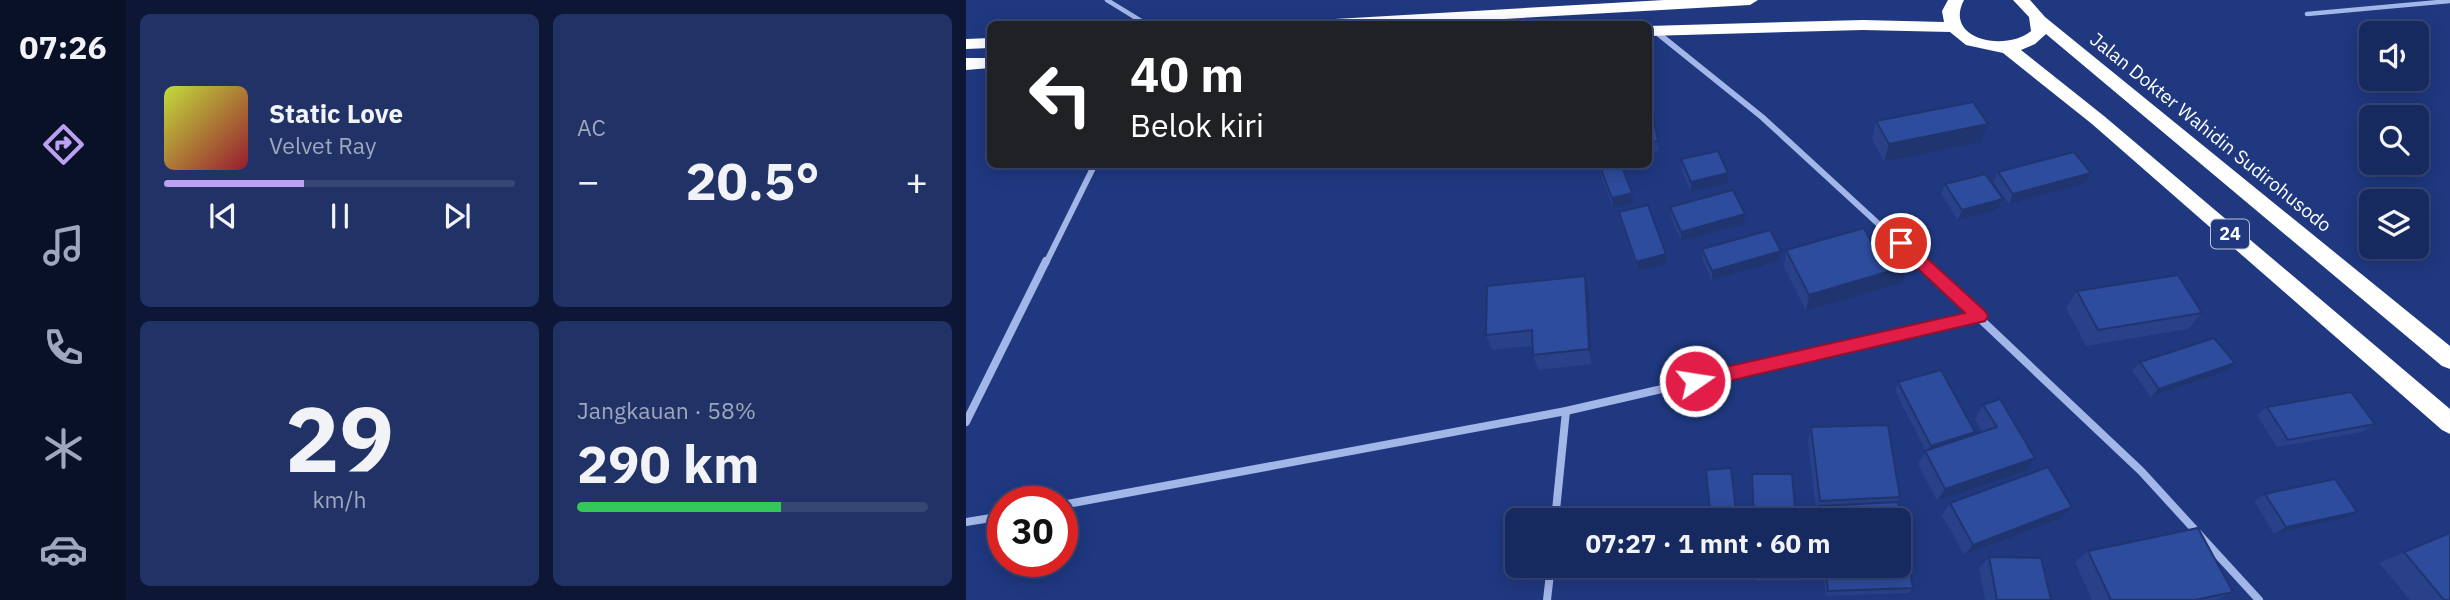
<!DOCTYPE html>
<html lang="id">
<head>
<meta charset="utf-8">
<style>
	:root { --surface:#172a60; --page:#203266; --text:#f1f3f6; --muted:#9ea7bd; --line:#364675; --accent:#bca0f2 }
	body { margin:0; font-family:"IBM Plex Sans",sans-serif; background:var(--page); color:var(--text); height:100vh; display:flex; flex-direction:column; font-size:26px; white-space:nowrap }
	* { box-sizing:border-box; margin:0 }
	p { font-size:23px; color:var(--muted) }
	.icon { flex:none; width:38px; height:38px; fill:none; stroke:currentColor; stroke-width:2; stroke-linecap:round; stroke-linejoin:round }
	.map { position:relative; flex:1; overflow:hidden }
	.details { display:flex; flex-direction:column; gap:14px; padding:14px; background:#0d1735; width:840px }
	.details>* { flex:none }
	.guide { position:absolute; left:21px; top:21px; width:665px; height:147px; border-radius:10px; box-shadow:0 4px 18px #0003,0 0 0 2px var(--line); background:#202124; color:#fff; overflow:hidden }
	.controls { position:absolute; left:1393px; top:21px; display:grid; gap:14px }
	.controls a { display:grid; place-items:center; width:70px; height:70px; border-radius:10px; background:var(--surface); box-shadow:0 4px 18px #0003,0 0 0 2px var(--line); font-size:35px }
	.speed { position:absolute; left:21px; top:486px; display:flex; gap:14px; font-size:35px; font-weight:700; text-align:center }
	.speed>* { display:grid; place-content:center; width:91px; height:91px; border-radius:50%; background:var(--surface); box-shadow:0 4px 18px #0003,0 0 0 2px var(--line); line-height:1 }
	.speed .limit { border:10px solid #d22; background:#fff; color:#111 }
	.pin { position:absolute; display:grid; place-items:center; width:60px; height:60px; color:#fff; margin:-30px; border:4px solid #fff; border-radius:50%; box-shadow:0 2px 7px #0007 }
	.me { position:absolute; width:77px; margin:-38px; rotate:77deg; stroke-linejoin:round; filter:drop-shadow(0 0 5px #0008) }
	.turn { display:flex; align-items:center; gap:24px; height:147px; padding:0 28px; font-size:32px }
	.turn .icon { width:91px; height:91px; stroke-width:2.5 }
	.turn b { display:block; font-size:49px; line-height:60px }
	.big { font-size:52px; font-weight:700; line-height:1.1 }
	.details .card { flex:1; display:flex; flex-direction:column; justify-content:center; gap:10px; min-width:0; padding:0 24px; border-radius:10px; background:var(--page) }
	.details .dial { align-items:center; gap:0 }
	.dial b { font-size:91px; line-height:1 }
	.song { display:flex; align-items:center; gap:21px }
	.cover { width:84px; height:84px; border-radius:10px; background:linear-gradient(135deg,hsl(70 70% 55%),hsl(350 70% 35%)) }
	.played { height:7px; border-radius:4px; background:linear-gradient(90deg,var(--accent) 40%,var(--line) 40%) }
	.keys { display:flex; justify-content:space-around; direction:ltr }
	.heat { display:flex; justify-content:space-between; align-items:center; font-size:38px; direction:ltr }
	.charge { height:10px; border-radius:5px; background:linear-gradient(90deg,#34c759 58%,var(--line) 0) }
	.details .tiles { flex:1; display:grid; gap:14px; grid-template-columns:repeat(2,1fr) }
	.trip { position:absolute; left:539px; top:508px; width:406px; height:70px; border-radius:10px; background:var(--surface); box-shadow:0 4px 18px #0003,0 0 0 2px var(--line); font-weight:700; line-height:70px; text-align:center }
	main { display:flex; flex:1; min-height:0 }
	.dock { display:flex; flex-direction:column; width:126px; justify-content:space-around; align-items:center; background:#091126; color:var(--muted) }
	.dock .icon { width:49px; height:49px }
	.dock .selected { color:var(--accent) }
	.dock b { font-size:32px; color:var(--text) }
	.map>svg:first-child { display:block }
	.lines { fill:none; stroke-linecap:round; stroke-linejoin:round }
	.lane { stroke:#a3b6e8; stroke-width:4.5 }
	.street-far1 { stroke:#a3b6e8; stroke-width:6 }
	.street { stroke:#a3b6e8; stroke-width:8 }
	.highway { fill:#fff; fill-rule:evenodd }
	.wall { fill:#284188 }
	.shaded-wall { fill:#20356f }
	.building { fill:#2e4c9e; stroke:#20356f; stroke-width:2 }
	.route { fill:#e11d48; stroke:#92132f; stroke-width:2 }
	.labels { text-anchor:middle; stroke-width:7; stroke-linejoin:round; paint-order:stroke }
	.shield { fill:#1f3880; stroke:#bcc3d9; stroke-width:2 }
	.shield-label { font-size:18px; font-weight:bold; fill:#fff }
	.street-label { font-size:19px; fill:#fff; stroke:#1f3880 }
</style>
</head>
<body>
<main>
<nav class="dock">
<b>07:26</b>
<svg class="icon selected" aria-label="directions" viewBox="0 0 24 24"><path d="M12 3l9 9-9 9-9-9zM9 14v-3h6M13 9l2 2-2 2"/></svg>
<svg class="icon" aria-label="music" viewBox="0 0 24 24"><path d="M9 18V5l10-2v13"/><circle cx="6" cy="18" r="3"/><circle cx="16" cy="16" r="3"/></svg>
<svg class="icon" aria-label="phone" viewBox="0 0 24 24"><path d="M5 4h4l2 5-3 2q2 4 5 5l2-3 5 2v4C11 20 4 13 5 4z"/></svg>
<svg class="icon" aria-label="climate" viewBox="0 0 24 24"><path d="M12 3v18M4 7l16 10M4 17L20 7"/></svg>
<svg class="icon" aria-label="car" viewBox="0 0 24 24"><path d="M5 17H2v-5l4-1 3-4h7l3 4 3 1v5h-3M9 17h6M6 11h13"/><circle cx="7" cy="17" r="2"/><circle cx="17" cy="17" r="2"/></svg>
</nav>
<section class="details">
<div class="tiles">
<div class="card">
<div class="song"><i class="cover"></i><div><b>Static Love</b><p>Velvet Ray</p></div></div>
<div class="played"></div>
<div class="keys"><svg class="icon" aria-label="previous" viewBox="0 0 24 24"><path d="M18 5L8 12l10 7zM5 5v14"/></svg><svg class="icon" aria-label="pause" viewBox="0 0 24 24"><path d="M8 5v14M16 5v14"/></svg><svg class="icon" aria-label="next" viewBox="0 0 24 24"><path d="M6 5l10 7-10 7zM19 5v14"/></svg></div>
</div>
<div class="card"><p>AC</p>
<div class="heat"><a>−</a><b class="big">20.5°</b><a>+</a></div>
</div>
<div class="card dial"><b>29</b><p>km/h</p></div>
<div class="card"><p>Jangkauan · 58%</p><b class="big">290 km</b><div class="charge"></div></div>
</div>
</section>
<div class="map">
<svg width="1484" height="600" viewBox="0 0 1484 600">
	<rect width="100%" height="100%" fill="#1f3880"/>
	<g class="lines">
		<g class="lane">
			<path d="M141 0 180 24"/>
			<path d="M1341 14 1484 1"/>
		</g>
		<g class="street-far1">
			<path d="M689 31 796 117 955 263"/>
			<path d="M80 263 129 164"/>
		</g>
		<g class="street">
			<path d="M953 261 1175 471 1293 600"/>
			<path d="M0 422 80 261"/>
			<path d="M96 505 600 411 1014 316"/>
			<path d="M589 520 600 411"/>
			<path d="M0 522 37 516"/>
			<path d="M581 600 585 565"/>
		</g>
		<g class="highway">
			<path d="M698 0H792L784 5 449 24H361L369 19Z"/>
			<path d="M982 0H998C977 40 1040 52 1065 31L1063 17 1047 0H1064L1079 17 1484 346V369L1476 366 1080 34 1069 44 1055 50 1138 116 1484 409V434L1476 430 1126 124 1037 53 1000 45 984 32 897 30 682 36V26L897 20 978 22 976 11Z"/>
			<path d="M24 38V48L0 49V39Z"/>
			<path d="M0 58H24V68L0 70Z"/>
		</g>
	</g>
	<g class="wall">
		<path d="M682 90 692 141 693 151 682 152Z"/>
		<path d="M910 121 1015 142 918 162 906 139Z"/>
		<path d="M715 159 762 173V183L725 192 716 170Z"/>
		<path d="M633 164 666 193 668 203 647 208 634 173Z"/>
		<path d="M1032 172 1120 183 1043 204 1027 182Z"/>
		<path d="M979 184 1032 209 992 220 975 194Z"/>
		<path d="M704 207 778 224 715 241 705 217Z"/>
		<path d="M653 212 700 264 671 271 655 221Z"/>
		<path d="M908 247 936 283 840 311 818 267 820 250Z"/>
		<path d="M736 249 815 251 813 261 746 280 736 259Z"/>
		<path d="M619 276 623 293 626 364 572 370 567 355 566 346 526 350 520 335Z"/>
		<path d="M1111 291 1236 313 1222 329 1120 346 1100 308Z"/>
		<path d="M1174 362 1260 371 1185 397 1166 371Z"/>
		<path d="M932 382 1006 436 1016 432 1009 419 1017 405 1069 458 1059 471 971 501 952 464 960 451 929 391Z"/>
		<path d="M1301 407 1409 424 1396 432 1311 447 1291 415Z"/>
		<path d="M845 427 934 497 932 502 947 588 943 593 860 596 856 565H933V520H851L842 441Z"/>
		<path d="M786 474 830 520H787L785 481Z"/>
		<path d="M1299 494 1391 512 1378 518 1308 534 1288 501Z"/>
		<path d="M984 503 1094 519 998 555 976 515Z"/>
		<path d="M1484 532V600H1444L1413 563Z"/>
		<path d="M1122 551 1267 592 1250 600H1126L1109 562Z"/>
		<path d="M1023 557 1085 600H1019L1013 568Z"/>
		<path d="M789 565H834L835 575 833 581H790Z"/>
	</g>
	<g class="shaded-wall">
		<path d="M1022 124 1015 142 918 162 923 144Z"/>
		<path d="M762 173V183L725 192V182Z"/>
		<path d="M1125 173 1120 183 1043 204 1047 194Z"/>
		<path d="M666 193 668 203 647 208 646 198Z"/>
		<path d="M1037 199 1032 209 992 220 996 210Z"/>
		<path d="M779 214 778 224 715 241V232Z"/>
		<path d="M815 251 813 261 746 280V271Z"/>
		<path d="M700 254V264L671 271 670 262Z"/>
		<path d="M941 266 936 283 840 311 843 295Z"/>
		<path d="M619 276 623 293 626 364 623 349Z"/>
		<path d="M1269 363 1260 371 1185 397 1193 389Z"/>
		<path d="M1009 432 1004 440 961 453 965 446Z"/>
		<path d="M1069 458 1059 471 971 501 979 489Z"/>
		<path d="M1106 507 1094 519 998 555 1007 545Z"/>
		<path d="M1391 512 1378 518 1308 534 1320 527Z"/>
	</g>
	<g class="building">
		<path d="M682 90 692 141 682 142Z"/>
		<path d="M1007 102 1022 124 923 144 910 121Z"/>
		<path d="M752 151 762 173 725 182 715 159Z"/>
		<path d="M1108 152 1125 173 1047 194 1032 172Z"/>
		<path d="M633 164H655L666 193 646 198Z"/>
		<path d="M1019 174 1037 199 996 210 979 184Z"/>
		<path d="M767 190 779 214 715 232 704 207Z"/>
		<path d="M682 205 700 254 670 262 653 212Z"/>
		<path d="M898 228 908 247 927 241 941 266 843 295 820 250Z"/>
		<path d="M804 230 815 251 746 271 736 249Z"/>
		<path d="M1212 275 1236 313 1132 330 1111 291Z"/>
		<path d="M619 276 623 349 567 355 566 330 520 335 521 286Z"/>
		<path d="M1248 338 1269 363 1193 389 1174 362Z"/>
		<path d="M975 370 1009 432 965 446 932 382Z"/>
		<path d="M1385 392 1409 424 1322 440 1301 407Z"/>
		<path d="M1034 399 1069 458 979 489 959 451 1031 427 1017 405Z"/>
		<path d="M922 425 934 497 854 501 845 427Z"/>
		<path d="M1082 467 1106 507 1007 545 984 503Z"/>
		<path d="M765 468 771 520H745L740 470Z"/>
		<path d="M786 474H826L830 520H788Z"/>
		<path d="M1369 479 1391 512 1320 527 1299 494Z"/>
		<path d="M932 502 947 588 862 591 859 565H933V520H854L853 506Z"/>
		<path d="M1232 528 1267 592 1229 600H1145L1122 551Z"/>
		<path d="M1484 533V600H1478L1438 552Z"/>
		<path d="M1023 557 1075 558 1085 600H1031Z"/>
		<path d="M790 565H834L835 575 791 576Z"/>
	</g>
	<path class="route" d="M935 237 940 239 1019 311 1022 316 1019 321 729 389 723 386 721 381 723 376 729 374 999 313 929 247 927 243 929 239Z"/>
	<g class="labels">
		<rect class="shield" x="1245" y="219.5" width="38" height="29" rx="5"/>
		<g class="shield-label">
			<text x="1264" y="240">24</text>
		</g>
		<g class="street-label">
			<text transform="translate(1245 132) rotate(39)" y="7">Jalan Dokter Wahidin Sudirohusodo</text>
		</g>
	</g>
</svg>
<div class="controls">
<a><svg class="icon" aria-label="sound" viewBox="0 0 24 24"><path d="M4 9h4l5-4v14l-5-4H4zM17 9q2 3 0 6"/></svg></a>
<a><svg class="icon" aria-label="search" viewBox="0 0 24 24"><circle cx="10" cy="10" r="6"/><path d="M15 15l6 6"/></svg></a>
<a><svg class="icon" aria-label="layers" viewBox="0 0 24 24"><path d="M12 4l9 5-9 5-9-5zM3 14l9 5 9-5"/></svg></a>
</div>
<div class="speed"><div class="limit">30</div></div>
<div class="pin" style="left:935px;top:243px;background:#d93025"><svg class="icon" aria-label="arrive" viewBox="0 0 24 24"><path d="M6 21V4h12l-3 4 3 4H6"/></svg></div>
<svg class="me" style="left:729px;top:381px" viewBox="-20 -20 40 40"><circle r="17" fill="#e11d48" stroke="#fff" stroke-width="3"/><path d="M0-11L8 9 0 5-8 9z" fill="#fff"/></svg>
<div class="trip">07:27 · 1 mnt · 60 m</div>
<div class="guide">
<div class="turn"><svg class="icon" aria-label="left" viewBox="0 0 24 24"><path d="M17 20v-9H6M10 6l-5 5 5 5"/></svg><div><b>40 m</b>Belok kiri</div></div>
</div>
</div>
</main>
</body>
</html>
